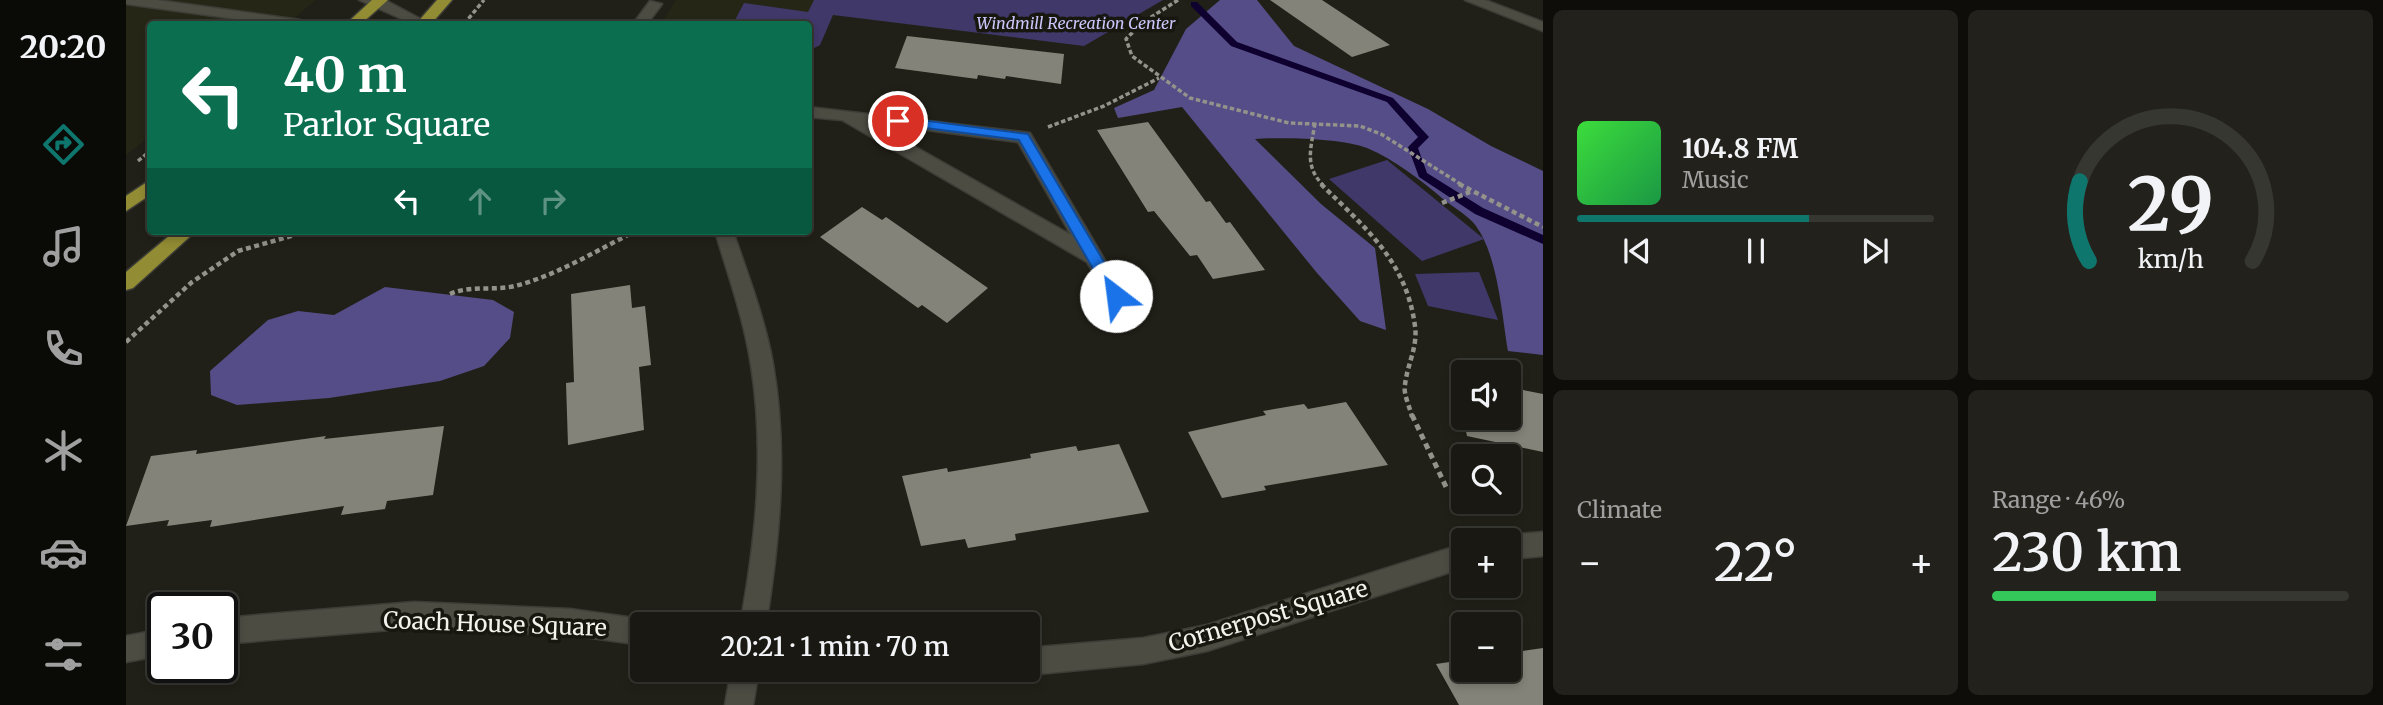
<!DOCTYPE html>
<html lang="en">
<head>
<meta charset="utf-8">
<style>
	:root { --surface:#191812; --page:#22211b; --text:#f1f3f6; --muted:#9fa09f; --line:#373732; --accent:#0f766e }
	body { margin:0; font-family:Merriweather,serif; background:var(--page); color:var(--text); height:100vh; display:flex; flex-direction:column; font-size:26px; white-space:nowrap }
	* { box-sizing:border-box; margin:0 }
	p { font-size:23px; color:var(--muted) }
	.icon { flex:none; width:38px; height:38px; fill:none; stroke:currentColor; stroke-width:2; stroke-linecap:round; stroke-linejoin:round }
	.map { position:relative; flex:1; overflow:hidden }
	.panel { display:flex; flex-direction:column; gap:10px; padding:10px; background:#0e0d0a; width:840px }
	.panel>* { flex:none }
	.top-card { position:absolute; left:21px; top:21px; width:665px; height:214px; border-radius:7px; box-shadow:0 4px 10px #0003,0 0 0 2px var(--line); background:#0b6e4f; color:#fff; overflow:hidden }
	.controls { position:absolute; left:1325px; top:360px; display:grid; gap:14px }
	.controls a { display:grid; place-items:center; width:70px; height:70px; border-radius:7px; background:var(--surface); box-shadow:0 4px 10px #0003,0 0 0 2px var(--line); font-size:35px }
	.speed { position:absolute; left:21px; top:592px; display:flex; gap:14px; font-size:35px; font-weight:700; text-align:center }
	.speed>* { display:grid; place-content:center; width:91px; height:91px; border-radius:50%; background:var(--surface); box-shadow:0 4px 10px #0003,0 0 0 2px var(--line); line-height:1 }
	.speed .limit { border:4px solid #111; border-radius:10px; background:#fff; color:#111 }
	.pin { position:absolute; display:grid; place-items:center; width:60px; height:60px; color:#fff; margin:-30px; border:4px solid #fff; border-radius:50%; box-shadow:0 2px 7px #0007 }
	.me { position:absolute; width:77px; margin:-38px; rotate:330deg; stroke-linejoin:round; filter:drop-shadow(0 0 5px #0008) }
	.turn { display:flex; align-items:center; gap:24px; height:147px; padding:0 21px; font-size:32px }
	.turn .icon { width:91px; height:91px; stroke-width:2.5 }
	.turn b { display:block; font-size:49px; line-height:60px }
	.lanes { display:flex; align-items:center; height:66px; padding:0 21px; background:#0003; justify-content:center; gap:35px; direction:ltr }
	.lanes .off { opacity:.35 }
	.big { font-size:52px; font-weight:600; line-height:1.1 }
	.panel .card { flex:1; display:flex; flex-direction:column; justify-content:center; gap:10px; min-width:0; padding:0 24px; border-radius:10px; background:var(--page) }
	.panel .dial { align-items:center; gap:0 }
	.dial svg { height:182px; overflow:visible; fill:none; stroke:var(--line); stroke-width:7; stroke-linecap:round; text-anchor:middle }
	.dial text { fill:var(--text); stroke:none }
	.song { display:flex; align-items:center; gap:21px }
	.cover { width:84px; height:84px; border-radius:10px; background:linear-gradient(135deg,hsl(120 70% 55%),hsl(140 70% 35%)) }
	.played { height:7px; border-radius:4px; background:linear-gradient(90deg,var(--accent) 65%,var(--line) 65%) }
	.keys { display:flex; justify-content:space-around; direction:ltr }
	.heat { display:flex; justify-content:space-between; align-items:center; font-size:38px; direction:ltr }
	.charge { height:10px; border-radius:5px; background:linear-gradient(90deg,#34c759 46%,var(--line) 0) }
	.panel .tiles { flex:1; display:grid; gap:10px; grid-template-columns:repeat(2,1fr) }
	.trip { position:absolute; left:504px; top:612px; width:410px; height:70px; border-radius:7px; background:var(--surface); box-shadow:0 4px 10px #0003,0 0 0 2px var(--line); font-weight:600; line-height:70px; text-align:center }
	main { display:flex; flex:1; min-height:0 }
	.tabs { display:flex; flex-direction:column; width:126px; justify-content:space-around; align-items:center; background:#0a0a07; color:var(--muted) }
	.tabs .icon { width:49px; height:49px }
	.tabs .on { color:var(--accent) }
	.tabs b { font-size:32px; color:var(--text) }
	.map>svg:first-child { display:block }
	.built { fill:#262617 }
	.green { fill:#3f3868 }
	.forest { fill:#554d87 }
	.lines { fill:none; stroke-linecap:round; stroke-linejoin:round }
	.stream { fill:#0e002f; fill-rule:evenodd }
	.building { fill:#848379 }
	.minor-casing { stroke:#3d3d37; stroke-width:3 }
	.major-casing { stroke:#3d3d37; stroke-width:3 }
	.path-far2 { stroke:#93928b; stroke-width:3.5; stroke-dasharray:4.5 2.5; stroke-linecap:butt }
	.path-far1 { stroke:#93928b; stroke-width:4.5; stroke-dasharray:5 3.5; stroke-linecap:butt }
	.path { stroke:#93928b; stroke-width:5; stroke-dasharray:6 4.5; stroke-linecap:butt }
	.minor { fill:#4d4c43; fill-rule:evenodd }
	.major { fill:#928c34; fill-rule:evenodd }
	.route { fill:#1a73e8; stroke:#114b97; stroke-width:2 }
	.labels { text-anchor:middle; stroke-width:7; stroke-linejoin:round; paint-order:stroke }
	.far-park-label { font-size:16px; font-style:italic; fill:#cbc7fc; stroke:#18170f }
	.near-street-label { font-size:23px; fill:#f3f2ec; stroke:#18170f }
</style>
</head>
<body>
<main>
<nav class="tabs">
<b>20:20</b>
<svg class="icon on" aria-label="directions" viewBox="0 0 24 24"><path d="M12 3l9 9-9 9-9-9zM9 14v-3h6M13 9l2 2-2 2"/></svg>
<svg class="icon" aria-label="music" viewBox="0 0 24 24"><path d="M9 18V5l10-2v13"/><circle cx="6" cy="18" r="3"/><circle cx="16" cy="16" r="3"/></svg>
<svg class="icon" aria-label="phone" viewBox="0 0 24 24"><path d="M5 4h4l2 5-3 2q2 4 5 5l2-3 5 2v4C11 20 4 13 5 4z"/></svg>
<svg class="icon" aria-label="climate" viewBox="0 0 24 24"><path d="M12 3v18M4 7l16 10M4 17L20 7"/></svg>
<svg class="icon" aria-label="car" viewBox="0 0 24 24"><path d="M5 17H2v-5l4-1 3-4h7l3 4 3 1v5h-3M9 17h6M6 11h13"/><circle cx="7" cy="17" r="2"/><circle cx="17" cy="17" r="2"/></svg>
<svg class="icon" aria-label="filters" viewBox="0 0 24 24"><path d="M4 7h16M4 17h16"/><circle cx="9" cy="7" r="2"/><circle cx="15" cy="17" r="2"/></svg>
</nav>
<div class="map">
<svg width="1417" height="705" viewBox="0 0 1417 705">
	<rect width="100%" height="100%" fill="#212018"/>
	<g class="built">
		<path d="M0 0H189L162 24H24V136L0 155Z"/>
		<path d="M550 0H712L694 45 684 50 682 24H535Z"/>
	</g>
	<g class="green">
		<path d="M688 0H1037L958 46 707 15 694 45 684 50 682 24H607L618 3 682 12Z"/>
		<path d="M1261 160 1358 239 1296 261 1203 179Z"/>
		<path d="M1353 272 1372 320 1302 306 1289 274Z"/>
	</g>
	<g class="forest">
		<path d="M1094 0H1131L1168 46 1302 109 1365 146 1417 171V355L1382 351C1376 316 1372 256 1350 226 1343 216 1327 207 1317 199 1295 180 1269 160 1241 148 1216 138 1157 137 1129 139L1195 204 1249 248 1260 330 1234 321 1191 273 1056 107 992 118 988 108 1028 90 1060 29Z"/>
		<path d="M259 287 367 300 388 312 384 338 358 366 314 381 203 398 111 405 85 395 84 371 142 320 172 311 208 315Z"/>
	</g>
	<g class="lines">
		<path class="stream" d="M1065 2H1071L1111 42 1267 98 1303 137 1292 148 1301 173 1357 208 1417 235V244L1349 214 1293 177 1282 147 1292 137 1261 102 1105 46 1065 6Z"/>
	</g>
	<g class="building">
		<path d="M1144 0H1196L1264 45 1226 57Z"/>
		<path d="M781 36 938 54 935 84 880 76 879 79 852 75 851 79 769 68Z"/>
		<path d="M1022 122 1080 202 1084 201 1100 223 1104 222 1139 270 1087 279 1071 255 1064 256 1028 211 1022 212 971 130Z"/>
		<path d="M736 207 756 220 760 217 862 288 821 323 796 305 792 308 694 237Z"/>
		<path d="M504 285 506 308 519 306 525 365 513 367 518 430 442 445 440 383 448 382 445 294Z"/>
		<path d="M1382 387 1417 394V452L1341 436 1337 418H1382Z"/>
		<path d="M1220 402 1262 465 1138 486 1140 490 1096 498 1062 432 1140 415 1137 411 1178 404 1182 409Z"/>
		<path d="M318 426 307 495 261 501 259 509 215 515 218 506 84 527 86 520 41 526 43 520 0 526 25 456 71 450 70 454 200 436 198 439Z"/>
		<path d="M993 444 1023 512 889 534 890 540 842 548 839 539 795 546 776 476 821 468 822 472 905 458 904 454 950 446 952 451Z"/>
		<path d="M1417 648V705H1333L1310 664 1337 660V670H1382V653Z"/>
	</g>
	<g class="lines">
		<g class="minor-casing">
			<g id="minor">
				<path d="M0 0H31L174 20 181 24H146L0 4Z"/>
				<path d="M233 0H259L304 24H287Z"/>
				<path d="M1339 0H1359L1417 22V31Z"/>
				<path d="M524 1 536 4 521 24H507Z"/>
				<path d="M682 107 904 133 997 291 1000 296 997 301H983L961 262 716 120 682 117ZM747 123 892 142 945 235Z"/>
				<path d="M589 231H607C622 275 639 319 647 364 662 451 654 538 640 625H614C630 539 639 452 625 365 618 319 602 275 589 231Z"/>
				<path d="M1417 532V556L1382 559V541H1372L1382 535Z"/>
				<path d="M1337 544V568L1081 651 1017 664 901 675 891 670H901V648L1017 638 1081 625Z"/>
				<path d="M288 602 444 609 516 619 526 625H516V645L444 635 288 628 96 644V618Z"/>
				<path d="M37 629V655L0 662V636Z"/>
				<path d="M605 670H633L627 705H599Z"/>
			</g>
		</g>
		<g class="major-casing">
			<g id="major">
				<path d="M246 0H262L235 24H220Z"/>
				<path d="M311 0H326L305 24H290Z"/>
				<path d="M24 180V195L0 211V196Z"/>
				<path d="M49 231H70L7 288 0 290V272Z"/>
			</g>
		</g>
		<g class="path-far2">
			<path d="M1052 0 1016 23 1000 39 1006 56 1064 98 1163 123 1234 126 1255 134 1336 185"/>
			<path d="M338 24 358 0"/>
			<path d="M1189 123C1185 148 1178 166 1197 185"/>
			<path d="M922 127 978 106 1033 78"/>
			<path d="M12 161 24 151"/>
		</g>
		<g class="path-far1">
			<path d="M1195 184C1239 228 1280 260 1289 326 1292 347 1281 365 1279 385 1277 394 1284 407 1286 417"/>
			<path d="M1333 184 1417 227"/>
			<path d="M1316 203 1344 192"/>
			<path d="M324 294C345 285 367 291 389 286 432 275 471 250 510 231"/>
			<path d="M0 342 66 282 112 251 183 231"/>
		</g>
		<path class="path" d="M1286 415 1321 489"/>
		<use href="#minor" class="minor"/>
		<use href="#major" class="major"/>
	</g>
	<path class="route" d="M772 117 902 134 996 292V300H985L893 140 768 124 766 121Z"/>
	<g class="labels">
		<g class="far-park-label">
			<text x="950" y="29">Windmill Recreation Center</text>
		</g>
		<g class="near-street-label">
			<text transform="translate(1142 616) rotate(-16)" y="8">Cornerpost Square</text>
			<text transform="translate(369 624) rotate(2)" y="8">Coach House Square</text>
		</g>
	</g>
</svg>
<div class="controls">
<a><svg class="icon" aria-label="sound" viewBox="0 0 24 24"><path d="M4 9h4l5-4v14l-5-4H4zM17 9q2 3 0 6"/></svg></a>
<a><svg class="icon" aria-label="search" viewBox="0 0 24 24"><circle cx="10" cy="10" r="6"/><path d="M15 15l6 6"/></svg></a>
<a>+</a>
<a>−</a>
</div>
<div class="speed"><div class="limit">30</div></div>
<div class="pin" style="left:772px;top:121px;background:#d93025"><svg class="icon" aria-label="arrive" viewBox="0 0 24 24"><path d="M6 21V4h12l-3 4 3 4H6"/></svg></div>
<svg class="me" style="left:990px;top:296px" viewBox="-20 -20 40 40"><circle r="19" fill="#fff"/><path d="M0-13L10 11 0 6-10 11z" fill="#1a73e8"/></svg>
<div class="trip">20:21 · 1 min · 70 m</div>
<div class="top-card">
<div class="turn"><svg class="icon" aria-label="left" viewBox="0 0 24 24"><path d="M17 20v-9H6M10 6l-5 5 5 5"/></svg><div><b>40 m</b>Parlor Square</div></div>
<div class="lanes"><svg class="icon" aria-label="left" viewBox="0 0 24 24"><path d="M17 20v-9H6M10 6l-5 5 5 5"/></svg><svg class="icon off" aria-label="ahead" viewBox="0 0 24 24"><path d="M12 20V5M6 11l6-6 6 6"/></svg><svg class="icon off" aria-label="right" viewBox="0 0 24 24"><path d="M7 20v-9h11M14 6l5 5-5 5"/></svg></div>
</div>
</div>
<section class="panel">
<div class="tiles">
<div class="card">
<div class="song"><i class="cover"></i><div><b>104.8 FM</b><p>Music</p></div></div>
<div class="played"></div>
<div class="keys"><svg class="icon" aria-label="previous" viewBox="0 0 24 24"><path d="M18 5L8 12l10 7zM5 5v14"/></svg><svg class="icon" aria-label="pause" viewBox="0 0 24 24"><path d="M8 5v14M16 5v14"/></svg><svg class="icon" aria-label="next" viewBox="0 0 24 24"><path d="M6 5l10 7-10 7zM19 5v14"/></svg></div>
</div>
<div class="card dial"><svg viewBox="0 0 100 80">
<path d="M14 69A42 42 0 1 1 86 69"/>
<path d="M14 69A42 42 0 0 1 10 34" stroke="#0f766e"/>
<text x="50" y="56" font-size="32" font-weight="700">29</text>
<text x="50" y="72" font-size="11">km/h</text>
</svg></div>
<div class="card"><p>Climate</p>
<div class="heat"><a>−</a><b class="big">22°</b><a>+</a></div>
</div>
<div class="card"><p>Range · 46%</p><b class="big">230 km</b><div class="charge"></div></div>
</div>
</section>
</main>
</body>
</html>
